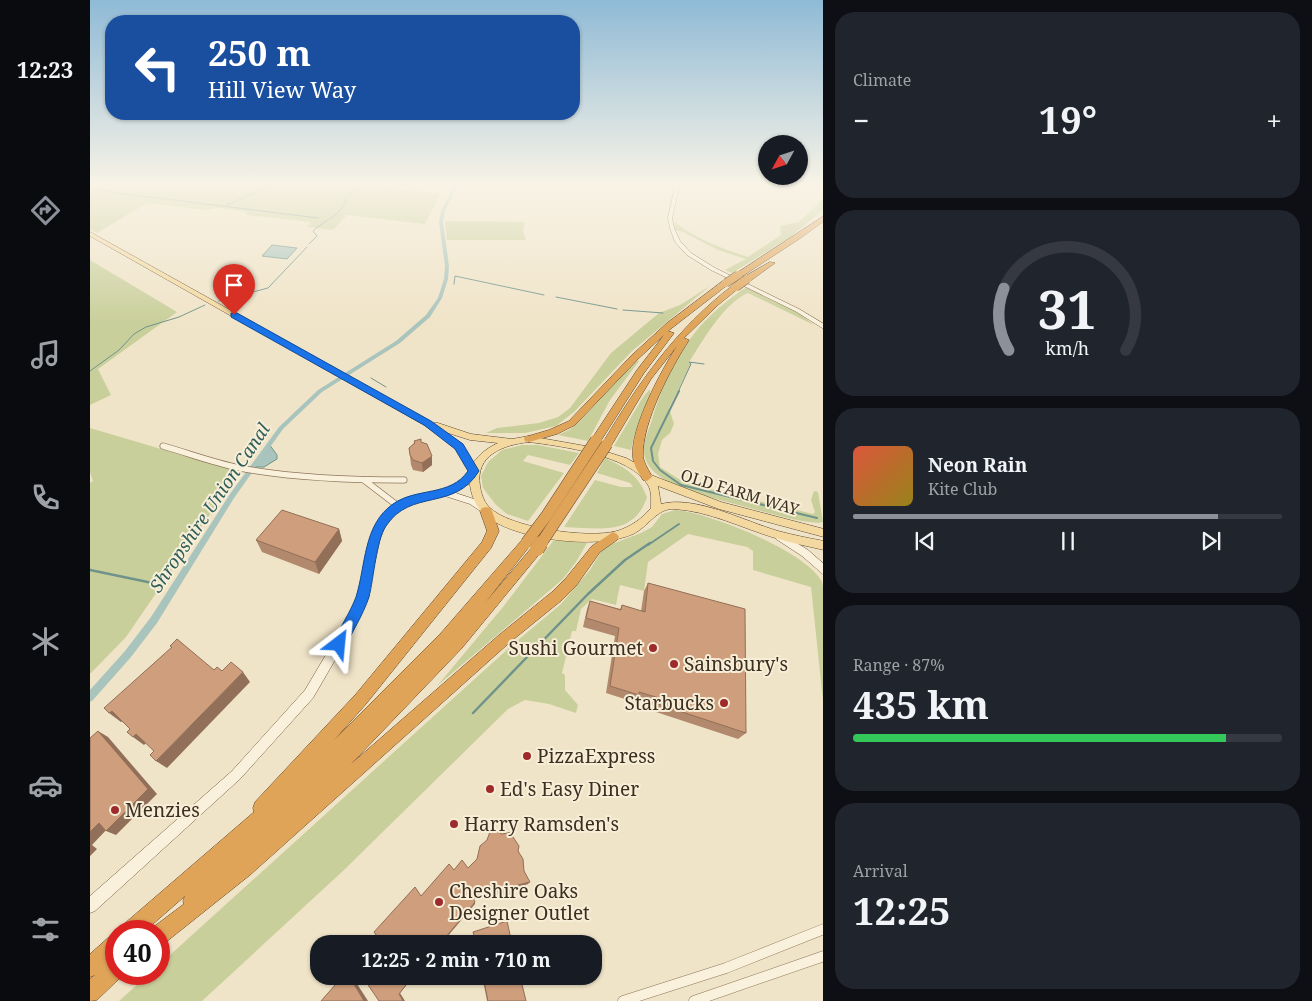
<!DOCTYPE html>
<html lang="en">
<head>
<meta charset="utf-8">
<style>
	:root { --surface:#171b24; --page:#20242c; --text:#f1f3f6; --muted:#9ea1a6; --line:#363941; --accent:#8c9099 }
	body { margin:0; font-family:"Noto Serif",serif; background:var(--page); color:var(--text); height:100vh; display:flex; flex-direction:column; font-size:19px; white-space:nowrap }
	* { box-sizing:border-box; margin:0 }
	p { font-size:16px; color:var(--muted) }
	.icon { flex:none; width:28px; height:28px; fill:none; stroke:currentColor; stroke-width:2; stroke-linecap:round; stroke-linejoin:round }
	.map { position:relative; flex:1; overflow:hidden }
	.panel { display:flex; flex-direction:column; gap:12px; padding:12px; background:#0d0f14; width:489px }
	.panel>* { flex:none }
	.hud { position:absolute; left:15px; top:15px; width:475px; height:105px; border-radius:20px; box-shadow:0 1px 4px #0004; background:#1a4fa0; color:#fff; overflow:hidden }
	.needle { width:32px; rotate:230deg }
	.tools { position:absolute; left:668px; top:135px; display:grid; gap:10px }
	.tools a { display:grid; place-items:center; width:50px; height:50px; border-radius:50%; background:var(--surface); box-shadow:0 1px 4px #0004; font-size:25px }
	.speed { position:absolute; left:15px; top:920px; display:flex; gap:10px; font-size:25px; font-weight:700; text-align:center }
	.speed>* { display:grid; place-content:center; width:65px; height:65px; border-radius:50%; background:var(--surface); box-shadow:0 1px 4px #0004; line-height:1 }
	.speed .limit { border:8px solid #d22; background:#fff; color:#111 }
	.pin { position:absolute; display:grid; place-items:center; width:42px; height:42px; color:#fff; margin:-51px -21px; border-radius:50% 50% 50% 0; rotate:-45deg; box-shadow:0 0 5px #0007 }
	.pin .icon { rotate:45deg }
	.me { position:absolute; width:55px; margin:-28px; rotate:29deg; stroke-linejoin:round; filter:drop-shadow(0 0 4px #0008) }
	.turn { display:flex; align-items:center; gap:18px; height:105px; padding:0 20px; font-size:22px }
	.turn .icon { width:65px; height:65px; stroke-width:2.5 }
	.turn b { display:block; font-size:35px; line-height:42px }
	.big { font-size:38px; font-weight:700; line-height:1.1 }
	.panel .card { flex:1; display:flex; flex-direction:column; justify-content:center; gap:8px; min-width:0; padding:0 18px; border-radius:20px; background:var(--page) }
	.panel .dial { align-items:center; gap:0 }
	.dial svg { height:130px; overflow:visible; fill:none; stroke:var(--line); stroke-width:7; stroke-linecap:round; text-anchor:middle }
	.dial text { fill:var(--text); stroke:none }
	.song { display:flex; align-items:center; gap:15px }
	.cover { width:60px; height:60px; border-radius:8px; background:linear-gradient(135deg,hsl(10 70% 55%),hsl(50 70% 35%)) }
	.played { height:5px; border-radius:2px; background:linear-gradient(90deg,var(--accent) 85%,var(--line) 85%) }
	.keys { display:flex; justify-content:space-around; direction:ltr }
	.heat { display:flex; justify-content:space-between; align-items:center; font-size:28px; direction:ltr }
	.charge { height:8px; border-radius:4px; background:linear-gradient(90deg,#34c759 87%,var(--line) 0) }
	.trip { position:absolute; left:220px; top:935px; width:292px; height:50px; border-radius:20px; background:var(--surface); box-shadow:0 1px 4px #0004; font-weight:700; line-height:50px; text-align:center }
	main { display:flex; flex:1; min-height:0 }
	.tabs { display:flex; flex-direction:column; width:90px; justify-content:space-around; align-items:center; background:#090b0e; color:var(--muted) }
	.tabs .icon { width:35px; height:35px }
	.tabs .active { color:var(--accent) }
	.tabs b { font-size:22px; color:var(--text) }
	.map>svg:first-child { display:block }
	.green { fill:#c9cf9b }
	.water { fill:#a9c4bc; stroke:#6f938a }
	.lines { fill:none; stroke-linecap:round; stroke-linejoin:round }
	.stream-far2 { stroke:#6f938a; stroke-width:1 }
	.stream-far1 { stroke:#6f938a; stroke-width:2 }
	.stream { stroke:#6f938a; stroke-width:2.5 }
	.canal { fill:#a9c4bc; fill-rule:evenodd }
	.street-far1-casing { stroke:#8d765c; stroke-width:7 }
	.street-casing { stroke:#8d765c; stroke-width:11 }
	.secondary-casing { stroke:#6f573f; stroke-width:1 }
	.primary-casing { stroke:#5b4430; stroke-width:1 }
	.highway-casing { stroke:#5b4430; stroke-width:1 }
	.street-far1 { stroke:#faf1dc; stroke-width:5.5 }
	.street { stroke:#faf1dc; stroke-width:10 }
	.secondary { fill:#faf1dc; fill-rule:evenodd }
	.primary { fill:#f3d9a0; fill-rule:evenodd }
	.highway { fill:#e0a458; fill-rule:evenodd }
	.highway-bridge-far2-casing { stroke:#5b4430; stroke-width:9; stroke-linecap:butt }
	.highway-bridge-far1-casing { stroke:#5b4430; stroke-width:12; stroke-linecap:butt }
	.highway-bridge-casing { stroke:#5b4430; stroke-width:15; stroke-linecap:butt }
	.highway-bridge-far2 { stroke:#e0a458; stroke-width:8 }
	.highway-bridge-far1 { stroke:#e0a458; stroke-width:11 }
	.highway-bridge { stroke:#e0a458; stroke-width:14 }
	.wall { fill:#b2896c }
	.shaded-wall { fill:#916f58 }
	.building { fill:#cf9f7d; stroke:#916f58 }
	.route { fill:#1a73e8; stroke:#114b97 }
	.poi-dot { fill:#9e2a2b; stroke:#f7eed8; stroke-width:2 }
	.labels { text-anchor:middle; stroke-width:4; stroke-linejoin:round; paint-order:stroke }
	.street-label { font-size:16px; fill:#3d2e20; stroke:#f7eed8 }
	.water-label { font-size:18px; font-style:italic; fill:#2f5d5a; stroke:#f7eed8 }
	.near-poi-label { font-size:19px; fill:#3d2e20; stroke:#f7eed8; text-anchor:start }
</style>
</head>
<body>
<main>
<nav class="tabs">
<b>12:23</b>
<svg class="icon active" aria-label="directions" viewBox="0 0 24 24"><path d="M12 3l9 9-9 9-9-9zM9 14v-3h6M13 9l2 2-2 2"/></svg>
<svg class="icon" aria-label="music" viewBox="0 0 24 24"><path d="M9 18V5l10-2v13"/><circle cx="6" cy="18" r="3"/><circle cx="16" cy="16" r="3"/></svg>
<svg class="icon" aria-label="phone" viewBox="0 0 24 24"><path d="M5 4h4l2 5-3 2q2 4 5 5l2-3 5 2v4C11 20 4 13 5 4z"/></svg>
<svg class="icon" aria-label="climate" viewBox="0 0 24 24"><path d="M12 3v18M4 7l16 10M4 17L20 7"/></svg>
<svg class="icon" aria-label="car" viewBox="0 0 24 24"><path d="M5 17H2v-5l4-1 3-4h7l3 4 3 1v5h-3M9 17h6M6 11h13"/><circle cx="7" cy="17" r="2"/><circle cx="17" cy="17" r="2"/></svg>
<svg class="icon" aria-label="filters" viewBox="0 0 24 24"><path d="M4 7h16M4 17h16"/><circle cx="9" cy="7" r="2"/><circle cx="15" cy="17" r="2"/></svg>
</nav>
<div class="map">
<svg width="734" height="1001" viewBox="0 0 734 1001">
	<rect width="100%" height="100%" fill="#f0e4c8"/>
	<g class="green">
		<path d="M0 183H246L351 193 335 224 257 215 243 230 217 227 221 222 157 215 156 212 128 208 116 210 57 203 7 233 0 229Z"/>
		<path d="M733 199V210L699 238 642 273 635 270 656 259 628 250 593 232 584 230 585 222C605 239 633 249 658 257L691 235 690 226 709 222Z"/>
		<path d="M355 221 435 222 433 231 436 240H357Z"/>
		<path d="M0 260 87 312 8 369 21 395 0 405Z"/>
		<path d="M620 286 542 351 484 412 466 426 435 433H396L407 428 449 423 468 417 480 408 521 353 569 313 590 305Z"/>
		<path d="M657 287 710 314 724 325 658 293C633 304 614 339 599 362L601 364 579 408 584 424 580 433 572 440 568 454 570 467 595 483 723 514 725 512 721 500 724 491 728 492 733 522C719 526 672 511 656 507 629 499 575 489 559 466 549 451 556 437 561 423 575 375 596 333 636 302 643 297 649 291 657 287Z"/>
		<path d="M546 360 549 361 520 400 498 441 468 435 479 430 488 423Z"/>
		<path d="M560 389V396L544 437 541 450 524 446 553 397Z"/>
		<path d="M0 428 149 472 36 637 0 674V483L3 481 0 472Z"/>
		<path d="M432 445H448L489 453 480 465 438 455 433 461 474 473 438 521 417 514 406 505 393 488 391 476 398 462 412 450Z"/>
		<path d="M515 458C535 467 549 476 557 497 544 537 508 528 474 527L505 480 531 487H543L540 483 507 473Z"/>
		<path d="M585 510C618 512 718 552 732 582 734 589 733 601 733 609 733 640 733 670 733 701L721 587 663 570V551L657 547 598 534 558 562 554 591 530 585 526 605 502 599 491 609 486 631H482L472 673 475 675V690L488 705 486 713 459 704 435 700 418 709 254 870 112 1001H29L59 974H69V965L421 646 471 604 500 570 514 547 551 533 562 527 572 514Z"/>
		<path d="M464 540 497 543 486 562 473 579 347 686 413 607Z"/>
	</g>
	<g class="water">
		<path d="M182 245 207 248 197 259 172 256Z"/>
		<path d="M179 444 187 455V459L174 467H165Z"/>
	</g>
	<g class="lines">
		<g class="stream-far2">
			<path d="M0 186 10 183"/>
			<path d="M4 190 228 218"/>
			<path d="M258 197 265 190 263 183"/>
			<path d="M136 205 185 185 172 183"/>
			<path d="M219 244 227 236 223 231C236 219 251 216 257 198"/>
			<path d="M364 284 365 276 454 295"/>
			<path d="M466 297 527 309"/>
			<path d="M129 301 178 288 217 247"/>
			<path d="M533 310 573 313"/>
			<path d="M0 371 29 350 44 334 56 327 89 317 115 305"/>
			<path d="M281 378 296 387"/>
			<path d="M588 392 601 364 599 362 614 364"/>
		</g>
		<g class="stream-far1">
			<path d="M589 391 561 448 563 461 570 470 591 485 727 518"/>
			<path d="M558 545 589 524"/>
		</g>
		<g class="stream">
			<path d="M0 570 72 585"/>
			<path d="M383 713 498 594 535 560 560 543"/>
		</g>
		<path class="canal" d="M368 183H372L364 193 355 211 353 222 359 266 358 279 352 298 340 317 310 343 232 392 193 429 144 498 67 623 41 657 3 700 0 702V690L35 651 61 617 140 494 189 427 228 390 306 341 336 315 348 298 354 279 355 266 349 222 351 211 360 193Z"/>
		<g class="street-far1-casing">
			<g id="street-far1">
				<path d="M73 446C98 453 124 463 150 468 202 478 261 480 314 480"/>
				<path d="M274 480 308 506"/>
			</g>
		</g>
		<g class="street-casing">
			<g id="street">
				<path d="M533 1001 636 968 734 929"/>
				<path d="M604 1001 734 956"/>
			</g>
		</g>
		<g class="secondary-casing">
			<g id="secondary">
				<path d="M586 183H590L582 218 584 228 590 241 601 253 625 268 709 309 734 324V329L705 311 621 270 597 255 585 242 580 228 578 218Z"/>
				<path d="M383 470 387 473 379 484 363 492C376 497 391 499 399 510L398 512H392L380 504 355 496 335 499 311 508 295 526 290 539 277 598 267 622 223 698 150 779 5 911 0 913V896L142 771 215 690 259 616 267 598 280 539 288 521 305 504 334 493 353 490 373 480 380 471Z"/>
				<path d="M689 532 718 550 734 564V575L712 556 686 539 684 536 686 533Z"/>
			</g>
		</g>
		<g class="primary-casing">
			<path id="primary" d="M0 232 343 423H348L381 434 422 439 439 436 501 447 536 458 549 465 561 475 631 502 734 529V537L629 509 568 486 571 504C605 495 654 521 688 531 703 535 718 538 734 541V550C717 546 701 543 685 538 652 528 619 511 584 509 567 508 558 527 543 534 509 550 431 540 400 519 388 511 382 499 380 485 380 481 380 476 380 473 379 471 376 466 374 464 371 458 369 451 365 447 356 439 344 432 334 425L0 236ZM355 432 380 440 408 443C397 448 390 454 383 463L372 444ZM439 442C470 446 541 455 558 485 562 492 561 500 561 508 552 519 540 527 527 531 499 539 419 528 399 507 394 502 391 493 390 486 385 455 413 445 439 442Z"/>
		</g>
		<g class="highway-casing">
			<g id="highway">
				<path d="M734 216V221L709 239 651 277 644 275Z"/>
				<path d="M680 262 685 263 660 281H654V277Z"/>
				<path d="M633 281 640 283 578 331 584 333 554 373 510 442H502L501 440 547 370 574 335 548 359 485 425 467 434 439 442 435 441 434 439 435 437 459 430 479 421 542 355 577 323Z"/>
				<path d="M643 285 650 287 628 305 594 338 599 340C581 368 552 422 553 456 554 464 559 470 562 477L557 481 553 480C549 473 544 466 543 458 539 430 572 369 587 346L561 379 521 446H513L512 444C549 382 585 330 643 285Z"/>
				<path d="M396 507 400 508 402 511 409 531 401 548 276 704 244 740 351 633 432 540 436 538 440 540 442 543 395 603 443 546 447 544 451 546 453 549 451 552 372 648 261 764 409 635 462 592 476 578 502 546 523 532 527 534 529 537 527 540 510 552 486 586 472 600 419 643 160 875 76 942 69 944V931H61L62 928 94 904 93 901 95 896 55 931H32L34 924 164 812 163 808 165 802 266 694 392 542 397 531 390 511 392 508Z"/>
				<path d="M26 934V957L21 961 26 959V974H34L7 1000 0 1001V979L5 975 0 977V954L19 937Z"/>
			</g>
		</g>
		<use href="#street-far1" class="street-far1"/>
		<use href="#street" class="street"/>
		<use href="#secondary" class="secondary"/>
		<use href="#primary" class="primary"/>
		<use href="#highway" class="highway"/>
		<g class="highway-bridge-far2-casing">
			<g id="highway-bridge-far2">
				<path d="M636 283 648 275"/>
				<path d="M646 287 657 279"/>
			</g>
		</g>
		<g class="highway-bridge-far1-casing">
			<g id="highway-bridge-far1">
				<path d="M436 543 457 515 506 440"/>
				<path d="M450 545 517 444"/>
			</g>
		</g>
		<g class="highway-bridge-casing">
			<path id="highway-bridge" d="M447 549 451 543"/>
		</g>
		<use href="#highway-bridge-far2" class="highway-bridge-far2"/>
		<use href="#highway-bridge-far1" class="highway-bridge-far1"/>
		<use href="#highway-bridge" class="highway-bridge"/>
	</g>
	<g class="wall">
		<path d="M324 441 331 442 342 465 333 472 323 470 321 465 319 448 324 443Z"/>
		<path d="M249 529 252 541 229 574 172 552 166 540Z"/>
		<path d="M558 583 656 733 648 739 563 711V705L546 699 544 702 516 693 525 636 493 627 497 609 500 601 530 609 532 605 551 611 554 591Z"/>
		<path d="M412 834 423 837 428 851 438 884 426 887 415 899 405 893H397L395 889 384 899 385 904 331 896 364 870 378 868Z"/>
		<path d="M392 976H430L436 1001H397Z"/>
	</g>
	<g class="shaded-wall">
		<path d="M342 456V465L333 472 332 463Z"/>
		<path d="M249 529 252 541 229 574 225 562Z"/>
		<path d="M153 672 160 682 77 768 66 761Z"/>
		<path d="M22 711 34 720 31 722 19 713Z"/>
		<path d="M8 731 18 737 67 794 26 835 16 831Z"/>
		<path d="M46 734 57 742 54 745 43 737Z"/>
		<path d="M9 823 19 827 2 845 7 849 0 856V832Z"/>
		<path d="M440 882 438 884 426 887 415 899 428 885Z"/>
		<path d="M396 886 395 889 383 900V898Z"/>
		<path d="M385 902V904L351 944H350Z"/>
		<path d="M259 976H262L278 1001H274Z"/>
		<path d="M323 976H324L310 993 315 1001H313L309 994Z"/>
	</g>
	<g class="building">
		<path d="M331 439V442L337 444 342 456 332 463 323 460 320 455 319 448 325 443 324 441Z"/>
		<path d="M192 510 249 529 225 562 166 540Z"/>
		<path d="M558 583 655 609 656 733 568 704 569 698 549 692V695L520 686 529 628 496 618 500 601 531 610 532 605 555 612Z"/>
		<path d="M87 639 124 670 127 667 132 671 141 662 153 672 66 761 60 755 64 751 46 734 43 737 37 732 40 729 22 711 19 713 14 708 82 647 80 646Z"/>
		<path d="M8 731 58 789 16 831 9 823 0 832V738Z"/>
		<path d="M401 829 412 834 423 832V837L429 846 428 851 433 859 434 871 440 882 428 885 416 897 406 891H398L396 886 383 898 385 902 350 944H289L291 942 284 932 325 887 331 896 359 864 364 870 372 860 378 868 387 859 390 846 397 840Z"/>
		<path d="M417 921 422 944H386L383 932Z"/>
		<path d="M253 976H259L274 1001H231Z"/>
		<path d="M272 976H323L309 994 313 1001H289Z"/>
		<path d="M393 976H430L436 1001H398Z"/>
	</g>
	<linearGradient id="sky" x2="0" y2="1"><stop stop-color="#8fbad6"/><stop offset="0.57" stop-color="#f8f3e6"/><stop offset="1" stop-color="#f8f3e6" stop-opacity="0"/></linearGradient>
	<rect width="734" height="323" fill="url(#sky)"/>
	<path class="route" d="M141 313H147L341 421 373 444 389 471C364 512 321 488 296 526 286 541 284 577 279 597 273 615 262 632 254 649L249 651 244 649 242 644C249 629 260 613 266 597 276 565 273 525 303 504 327 487 360 497 378 471L365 449 334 425 141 317Z"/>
	<g class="poi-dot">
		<circle cx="563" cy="648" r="5"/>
		<circle cx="584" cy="664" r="5"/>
		<circle cx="634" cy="703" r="5"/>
		<circle cx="437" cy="756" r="5"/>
		<circle cx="400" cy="789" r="5"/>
		<circle cx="25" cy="810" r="5"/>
		<circle cx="364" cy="824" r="5"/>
		<circle cx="349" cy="902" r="5"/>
	</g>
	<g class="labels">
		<g class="street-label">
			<text transform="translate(650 492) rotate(17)" y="6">OLD FARM WAY</text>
		</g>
		<g class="water-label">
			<text transform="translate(120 508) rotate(-56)" y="6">Shropshire Union Canal</text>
		</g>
		<g class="near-poi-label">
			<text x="553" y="655" text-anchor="end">Sushi Gourmet</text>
			<text x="594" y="671">Sainsbury's</text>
			<text x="624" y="710" text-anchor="end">Starbucks</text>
			<text x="447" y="763">PizzaExpress</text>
			<text x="410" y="796">Ed's Easy Diner</text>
			<text x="35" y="817">Menzies</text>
			<text x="374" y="831">Harry Ramsden's</text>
			<text x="359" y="898">Cheshire Oaks<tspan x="359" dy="22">Designer Outlet</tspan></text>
		</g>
	</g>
</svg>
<div class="tools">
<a><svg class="needle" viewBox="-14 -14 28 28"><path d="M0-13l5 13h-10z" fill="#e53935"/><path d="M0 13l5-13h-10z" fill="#9ea1a6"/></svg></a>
</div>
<div class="speed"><div class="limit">40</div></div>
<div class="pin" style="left:144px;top:315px;background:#d93025"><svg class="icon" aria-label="arrive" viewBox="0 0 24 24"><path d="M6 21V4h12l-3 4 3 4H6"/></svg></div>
<svg class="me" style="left:249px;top:644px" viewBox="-20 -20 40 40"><path d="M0-17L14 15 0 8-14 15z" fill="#1a73e8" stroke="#fff" stroke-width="4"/></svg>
<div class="trip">12:25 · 2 min · 710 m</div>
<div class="hud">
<div class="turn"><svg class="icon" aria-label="left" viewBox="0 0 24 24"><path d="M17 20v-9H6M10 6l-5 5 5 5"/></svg><div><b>250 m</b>Hill View Way</div></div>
</div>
</div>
<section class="panel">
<div class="card"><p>Climate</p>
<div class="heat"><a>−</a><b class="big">19°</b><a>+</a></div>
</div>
<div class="card dial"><svg viewBox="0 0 100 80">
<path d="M14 69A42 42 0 1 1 86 69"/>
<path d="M14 69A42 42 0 0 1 11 31" stroke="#8c9099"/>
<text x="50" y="56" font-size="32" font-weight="700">31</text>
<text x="50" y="72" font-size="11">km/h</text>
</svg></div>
<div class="card">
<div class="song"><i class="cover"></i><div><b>Neon Rain</b><p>Kite Club</p></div></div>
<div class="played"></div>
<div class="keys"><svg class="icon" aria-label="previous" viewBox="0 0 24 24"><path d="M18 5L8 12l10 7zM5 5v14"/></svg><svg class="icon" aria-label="pause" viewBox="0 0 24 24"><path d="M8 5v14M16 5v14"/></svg><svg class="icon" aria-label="next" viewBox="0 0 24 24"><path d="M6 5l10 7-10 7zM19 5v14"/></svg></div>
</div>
<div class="card"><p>Range · 87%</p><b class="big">435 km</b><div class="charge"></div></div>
<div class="card"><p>Arrival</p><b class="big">12:25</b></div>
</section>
</main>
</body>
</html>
